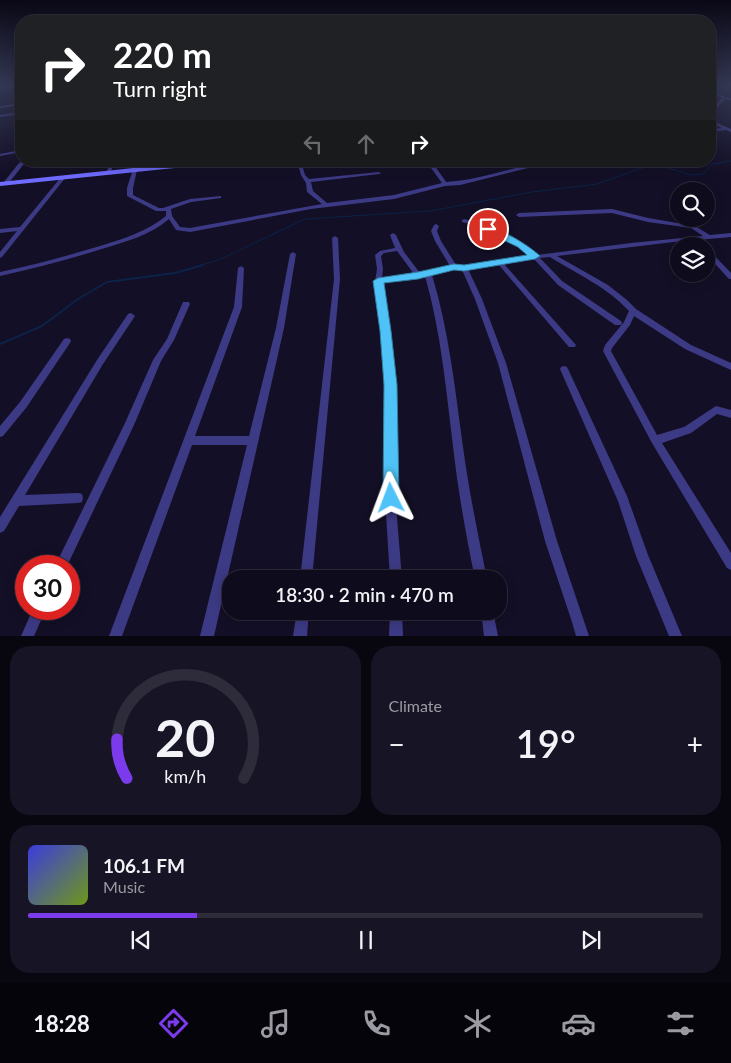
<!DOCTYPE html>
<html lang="en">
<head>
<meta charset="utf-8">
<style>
	:root { --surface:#0e0b1c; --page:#171425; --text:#f1f3f6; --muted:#9b9ba3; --line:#2e2b3b; --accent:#7c3aed }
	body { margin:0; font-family:Lato,sans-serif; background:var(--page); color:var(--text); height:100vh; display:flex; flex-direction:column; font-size:19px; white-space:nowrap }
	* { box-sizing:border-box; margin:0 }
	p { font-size:16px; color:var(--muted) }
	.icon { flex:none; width:28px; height:28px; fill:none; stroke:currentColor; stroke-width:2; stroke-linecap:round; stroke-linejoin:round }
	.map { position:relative; height:636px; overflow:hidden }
	.side { display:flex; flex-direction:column; gap:10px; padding:10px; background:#08060f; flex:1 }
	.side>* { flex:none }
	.banner { position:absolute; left:15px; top:15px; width:701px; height:152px; border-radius:20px; box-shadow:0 2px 12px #0003,0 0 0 1px var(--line); background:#202124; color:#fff; overflow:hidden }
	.controls { position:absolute; left:670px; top:182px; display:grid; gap:10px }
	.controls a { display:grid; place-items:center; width:45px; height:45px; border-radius:50%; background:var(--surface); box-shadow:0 2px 12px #0003,0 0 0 1px var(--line); font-size:25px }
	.speed { position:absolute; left:15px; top:555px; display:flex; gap:10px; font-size:25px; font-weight:700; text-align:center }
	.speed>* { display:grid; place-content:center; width:65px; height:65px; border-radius:50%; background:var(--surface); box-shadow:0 2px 12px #0003,0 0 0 1px var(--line); line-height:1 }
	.speed .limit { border:8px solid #d22; background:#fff; color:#111 }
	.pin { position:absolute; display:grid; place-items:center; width:42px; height:42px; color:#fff; margin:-21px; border:2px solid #fff; border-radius:50%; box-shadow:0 1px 5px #0007 }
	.me { position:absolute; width:55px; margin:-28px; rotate:357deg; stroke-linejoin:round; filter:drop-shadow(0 0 4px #0008) }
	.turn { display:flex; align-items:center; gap:18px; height:105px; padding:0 15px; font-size:22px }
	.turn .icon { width:65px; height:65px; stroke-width:2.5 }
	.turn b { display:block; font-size:35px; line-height:42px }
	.lanes { display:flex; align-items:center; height:48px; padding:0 15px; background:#0003; justify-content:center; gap:25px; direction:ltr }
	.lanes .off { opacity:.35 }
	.big { font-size:38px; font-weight:600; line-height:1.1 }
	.side .card { flex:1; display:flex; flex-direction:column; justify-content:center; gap:8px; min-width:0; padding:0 18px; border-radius:20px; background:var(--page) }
	.side .dial { align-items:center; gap:0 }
	.dial svg { height:130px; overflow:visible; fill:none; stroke:var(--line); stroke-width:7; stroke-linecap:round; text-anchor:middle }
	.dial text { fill:var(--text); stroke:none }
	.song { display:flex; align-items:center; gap:15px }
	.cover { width:60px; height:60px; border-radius:8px; background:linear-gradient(135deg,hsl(240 70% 55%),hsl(80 70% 35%)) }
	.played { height:5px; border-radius:2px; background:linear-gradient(90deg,var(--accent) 25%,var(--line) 25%) }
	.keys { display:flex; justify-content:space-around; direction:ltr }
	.heat { display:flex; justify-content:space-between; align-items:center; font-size:28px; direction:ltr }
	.side .tiles { flex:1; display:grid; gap:10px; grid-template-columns:1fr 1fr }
	.card:last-child { grid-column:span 2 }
	.trip { position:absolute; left:222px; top:570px; width:285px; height:50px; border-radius:20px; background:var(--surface); box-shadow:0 2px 12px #0003,0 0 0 1px var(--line); font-weight:600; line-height:50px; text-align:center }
	.menu { display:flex; height:80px; justify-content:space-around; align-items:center; background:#06040b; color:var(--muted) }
	.menu .icon { width:35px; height:35px }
	.menu .active { color:var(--accent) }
	.menu b { font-size:22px; color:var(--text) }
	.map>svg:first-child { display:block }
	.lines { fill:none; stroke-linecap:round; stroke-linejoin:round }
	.stream-far1 { stroke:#0c2248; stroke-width:1 }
	.stream { stroke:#0c2248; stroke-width:2 }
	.street { fill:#3d3a85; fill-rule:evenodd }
	.secondary { fill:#6f6bff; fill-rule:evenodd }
	.route { fill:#4fc3f7; stroke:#337fa1 }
</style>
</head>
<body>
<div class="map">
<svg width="731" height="636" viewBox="0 0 731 636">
	<rect width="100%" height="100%" fill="#130f26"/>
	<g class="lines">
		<path class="stream-far1" d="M198 266 221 259 305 219 430 211 532 192 597 184 650 165 665 167 691 175 703 174 712 164 731 161"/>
		<path class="stream" d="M0 344 42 326 78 299 107 282 175 273 203 265"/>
		<g class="street">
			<path d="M9 84H18L0 87V85Z"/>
			<path d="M710 89 725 97 731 98V100L725 99 718 107 710 109V107L716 105 722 98 710 91Z"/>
			<path d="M21 103V105L0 108V106Z"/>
			<path d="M21 112V114L0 117V115Z"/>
			<path d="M710 120 731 129V132L726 130 710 132V130L722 128 710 122Z"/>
			<path d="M21 150V152L0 156V154Z"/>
			<path d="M25 161H32L23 165 8 184H4V182L19 163Z"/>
			<path d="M111 161H115L110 174H106V173Z"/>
			<path d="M297 161H301L305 175 309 179 379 172 381 173 379 174 311 182 313 191 327 203 394 195 442 183 426 161H431L433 163 446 161H458L435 166 446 182C487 180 524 161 565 161L540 165 460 185 445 186 394 199 311 209 190 232 176 230 169 219C151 235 127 241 105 248 71 259 35 268 0 276V272C34 265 67 256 100 246 123 239 148 231 166 216V211H156L127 196V188L133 169 137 170 133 188V195L159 208H163L190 199 221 196V198L191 202 171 209 172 216 180 227 190 228 322 204 307 192 306 183 301 175Z"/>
			<path d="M62 176 66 177 2 257 0 258V252L17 231 0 233V229L20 227Z"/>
			<path d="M612 209 648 218 695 226 710 235 731 233V237L697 240 704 246H697L690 240 557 256 608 285 627 300 636 309 691 345 731 363V370L685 349 634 316 630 325 612 348 611 351 657 435 684 427 716 406 731 410V418L717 414 691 433 662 443 731 553V570L727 568 652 443 603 351 605 345 624 322 629 311C607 287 577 274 550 257L540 258 562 281 621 321 622 323 621 325H615L558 285 534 259 504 264 576 345 575 347H569L498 264 468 269 482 299 506 363 557 541 589 636H576L572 622 545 541 498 363 475 299 462 270 454 269 432 275C449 331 455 389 463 447 469 491 478 535 487 579H475C466 535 458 491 453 446 446 389 441 332 425 276L382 283 390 331 394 385V481L402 579H390L384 481 386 385 382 331 375 281 377 269 375 255 380 251 395 248 390 235 393 233 396 235 404 252 420 273 450 266 435 241 431 231 434 225 436 224 439 226 437 231 441 241 456 265 464 266 495 261 498 259 501 260 530 256C511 242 485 227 462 222V220L464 219C488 224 517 241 537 255L631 243 703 236 691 228 648 222 612 213 519 217 516 215 519 213ZM397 251 414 274 382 278 383 269 381 256 384 253Z"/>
			<path d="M335 236 338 238 340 279 312 579H300L334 279 332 238Z"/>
			<path d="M706 248 708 249 731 273V279H729L706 254Z"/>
			<path d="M293 252 296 254 284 328 214 636H200L247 445H192L122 636H109L234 307 238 268 241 266 244 268 242 307 195 436H249L276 328 290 254Z"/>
			<path d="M183 302H189L190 304 174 340 161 361 134 425 67 566H55L125 423 153 360 167 339Z"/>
			<path d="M131 313 135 316 103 364 25 495 78 493 82 494 83 498 82 502 78 503 19 506 4 531 0 533V517L97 360 128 314Z"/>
			<path d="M67 338 70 339 71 341 70 343 26 408 3 436 0 437V426L20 402 64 339Z"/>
			<path d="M564 366 567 367 568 369 627 496 648 555 682 636H669L636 556 618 501 560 369 561 367Z"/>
			<path d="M33 609H46L34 636H21Z"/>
			<path d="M297 611H309L307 636H293Z"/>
			<path d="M390 611H402L403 636H389Z"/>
			<path d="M481 611H493L498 636H484Z"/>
		</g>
		<path class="secondary" d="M200 161H226L223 163 0 186V182Z"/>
	</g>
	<linearGradient id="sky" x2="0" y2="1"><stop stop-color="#0a0815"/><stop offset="0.49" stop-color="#333752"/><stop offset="1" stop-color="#333752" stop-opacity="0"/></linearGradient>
	<rect width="731" height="173" fill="url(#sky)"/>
	<path class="route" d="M484 227C497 225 531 247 540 256L535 259 464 271 454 270 418 279 384 283 391 331 397 385 399 498 397 504 391 506 385 504 383 498 384 385 380 331 373 281 378 278 418 272 454 264 464 265 527 255 518 247 484 231Z"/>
</svg>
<div class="controls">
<a><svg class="icon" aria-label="search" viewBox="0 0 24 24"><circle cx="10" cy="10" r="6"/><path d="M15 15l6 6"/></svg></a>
<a><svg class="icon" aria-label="layers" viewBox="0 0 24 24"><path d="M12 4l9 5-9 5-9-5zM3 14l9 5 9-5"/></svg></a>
</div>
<div class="speed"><div class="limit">30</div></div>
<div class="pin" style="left:488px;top:229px;background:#d93025"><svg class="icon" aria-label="arrive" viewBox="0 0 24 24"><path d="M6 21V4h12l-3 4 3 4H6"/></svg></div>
<svg class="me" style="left:391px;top:498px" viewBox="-20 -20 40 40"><path d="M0-17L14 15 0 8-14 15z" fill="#4fc3f7" stroke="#fff" stroke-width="4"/></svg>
<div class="trip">18:30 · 2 min · 470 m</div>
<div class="banner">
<div class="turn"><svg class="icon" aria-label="right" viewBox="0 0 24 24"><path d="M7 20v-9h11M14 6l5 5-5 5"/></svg><div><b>220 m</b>Turn right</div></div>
<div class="lanes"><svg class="icon off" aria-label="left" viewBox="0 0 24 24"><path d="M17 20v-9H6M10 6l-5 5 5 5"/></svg><svg class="icon off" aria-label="ahead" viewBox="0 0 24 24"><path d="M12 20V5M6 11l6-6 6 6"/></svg><svg class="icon" aria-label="right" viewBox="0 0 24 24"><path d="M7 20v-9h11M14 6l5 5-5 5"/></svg></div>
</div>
</div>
<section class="side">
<div class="tiles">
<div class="card dial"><svg viewBox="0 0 100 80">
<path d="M14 69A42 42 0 1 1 86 69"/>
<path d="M14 69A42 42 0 0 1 8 45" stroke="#7c3aed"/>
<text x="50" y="56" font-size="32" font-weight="700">20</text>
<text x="50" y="72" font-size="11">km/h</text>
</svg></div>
<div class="card"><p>Climate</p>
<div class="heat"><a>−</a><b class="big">19°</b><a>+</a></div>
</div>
<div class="card">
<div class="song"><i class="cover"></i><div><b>106.1 FM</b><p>Music</p></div></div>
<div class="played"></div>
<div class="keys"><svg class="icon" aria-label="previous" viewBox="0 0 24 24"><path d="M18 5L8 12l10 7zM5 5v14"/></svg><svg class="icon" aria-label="pause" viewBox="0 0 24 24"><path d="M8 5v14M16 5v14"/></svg><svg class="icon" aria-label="next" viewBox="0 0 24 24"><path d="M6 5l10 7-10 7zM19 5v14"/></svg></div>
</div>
</div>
</section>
<nav class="menu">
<b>18:28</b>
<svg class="icon active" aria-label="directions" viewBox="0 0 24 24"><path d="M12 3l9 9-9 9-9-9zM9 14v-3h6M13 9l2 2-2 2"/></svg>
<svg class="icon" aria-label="music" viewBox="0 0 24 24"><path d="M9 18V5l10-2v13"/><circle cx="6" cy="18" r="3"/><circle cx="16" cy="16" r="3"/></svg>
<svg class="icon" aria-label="phone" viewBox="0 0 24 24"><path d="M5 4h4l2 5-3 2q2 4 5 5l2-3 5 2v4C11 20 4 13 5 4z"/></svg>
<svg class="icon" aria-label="climate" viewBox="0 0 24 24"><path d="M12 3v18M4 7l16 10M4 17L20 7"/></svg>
<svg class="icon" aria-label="car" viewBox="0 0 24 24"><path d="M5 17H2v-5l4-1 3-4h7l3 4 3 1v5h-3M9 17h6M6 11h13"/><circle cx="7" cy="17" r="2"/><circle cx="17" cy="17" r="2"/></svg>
<svg class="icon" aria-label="filters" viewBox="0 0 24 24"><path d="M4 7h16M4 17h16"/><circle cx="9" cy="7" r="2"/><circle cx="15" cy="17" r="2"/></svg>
</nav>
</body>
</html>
